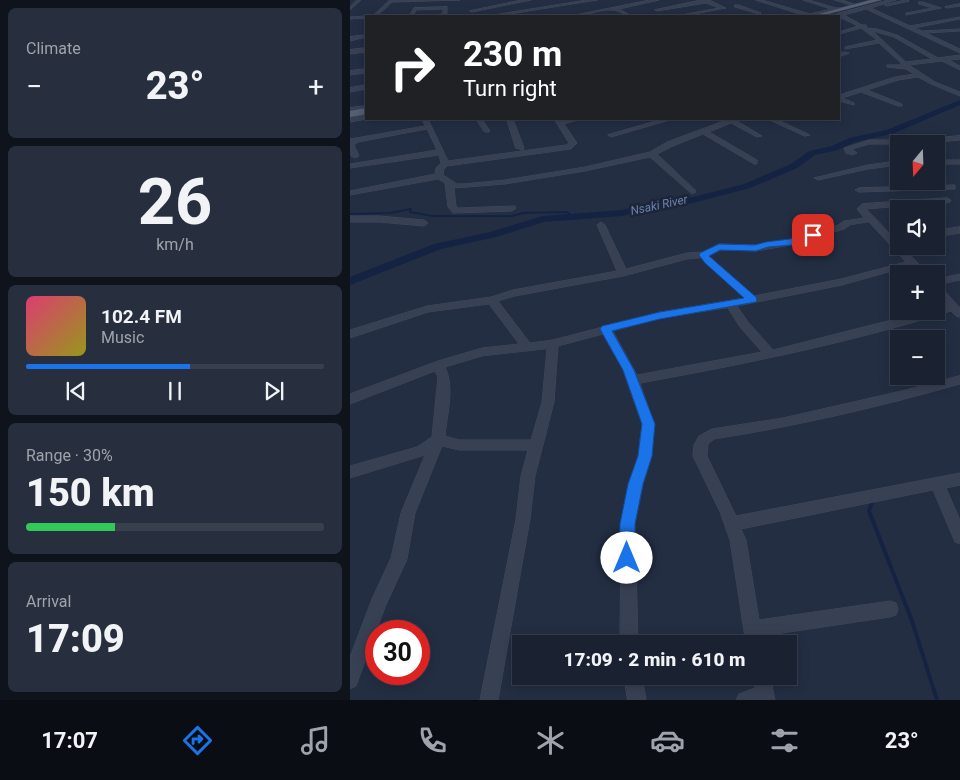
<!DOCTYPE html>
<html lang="en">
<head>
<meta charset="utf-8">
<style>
	:root { --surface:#1a2232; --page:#272f3e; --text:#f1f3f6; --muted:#9fa4ac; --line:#383f4d; --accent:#1a73e8 }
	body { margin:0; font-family:Roboto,sans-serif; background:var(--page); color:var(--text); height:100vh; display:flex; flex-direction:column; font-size:19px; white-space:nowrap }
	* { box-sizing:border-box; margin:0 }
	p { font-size:16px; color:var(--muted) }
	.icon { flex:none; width:28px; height:28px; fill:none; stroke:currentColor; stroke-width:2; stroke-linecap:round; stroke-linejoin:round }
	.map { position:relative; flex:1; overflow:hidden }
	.panel { display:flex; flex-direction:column; gap:8px; padding:8px; background:#0e131c; width:350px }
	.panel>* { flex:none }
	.guide { position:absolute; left:15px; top:15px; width:475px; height:105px; border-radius:0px; box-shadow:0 2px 12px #0003,0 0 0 1px var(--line); background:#202124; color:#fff; overflow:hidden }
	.needle { width:32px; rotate:199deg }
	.tools { position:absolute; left:540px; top:135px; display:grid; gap:10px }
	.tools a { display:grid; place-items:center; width:55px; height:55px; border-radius:0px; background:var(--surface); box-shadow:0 2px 12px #0003,0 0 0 1px var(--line); font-size:25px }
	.speed { position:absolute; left:15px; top:620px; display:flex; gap:10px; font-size:25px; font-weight:700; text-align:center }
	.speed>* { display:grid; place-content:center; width:65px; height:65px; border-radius:50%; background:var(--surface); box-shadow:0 2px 12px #0003,0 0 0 1px var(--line); line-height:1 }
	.speed .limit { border:8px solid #d22; background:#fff; color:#111 }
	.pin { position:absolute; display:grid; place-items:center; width:42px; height:42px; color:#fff; margin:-21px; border-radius:10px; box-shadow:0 2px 8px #0006 }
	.me { position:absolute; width:55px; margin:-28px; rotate:0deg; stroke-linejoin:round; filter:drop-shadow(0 0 4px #0008) }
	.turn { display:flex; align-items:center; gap:18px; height:105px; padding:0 15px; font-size:22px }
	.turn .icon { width:65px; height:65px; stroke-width:2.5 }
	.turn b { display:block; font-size:35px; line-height:42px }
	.big { font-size:38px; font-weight:800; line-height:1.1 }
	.panel .card { flex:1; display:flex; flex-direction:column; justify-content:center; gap:8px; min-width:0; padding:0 18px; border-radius:8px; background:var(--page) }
	.panel .dial { align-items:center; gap:0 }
	.dial b { font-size:65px; line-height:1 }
	.song { display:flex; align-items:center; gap:15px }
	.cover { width:60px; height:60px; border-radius:8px; background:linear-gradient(135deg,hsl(340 70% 55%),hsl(60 70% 35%)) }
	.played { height:5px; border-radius:2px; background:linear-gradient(90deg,var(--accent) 55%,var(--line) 55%) }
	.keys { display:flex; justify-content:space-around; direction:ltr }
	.heat { display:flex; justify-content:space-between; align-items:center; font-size:28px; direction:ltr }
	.charge { height:8px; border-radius:4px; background:linear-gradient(90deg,#34c759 30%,var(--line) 0) }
	.trip { position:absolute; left:162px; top:635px; width:285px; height:50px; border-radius:0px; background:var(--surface); box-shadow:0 2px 12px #0003,0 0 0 1px var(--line); font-weight:800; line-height:50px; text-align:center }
	.tabs { display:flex; height:80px; justify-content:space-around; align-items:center; background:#0a0e14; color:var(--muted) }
	.tabs .icon { width:35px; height:35px }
	.tabs .current { color:var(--accent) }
	.tabs b { font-size:22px; color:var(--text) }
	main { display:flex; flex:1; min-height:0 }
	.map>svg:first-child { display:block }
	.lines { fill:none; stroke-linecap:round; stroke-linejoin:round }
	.stream-far2 { stroke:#152343; stroke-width:2 }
	.stream-far1 { stroke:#152343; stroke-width:3 }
	.stream { stroke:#152343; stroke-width:4 }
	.river { fill:#152343; fill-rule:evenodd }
	.minor-casing { stroke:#42495c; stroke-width:1 }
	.major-casing { stroke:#42495c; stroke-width:1 }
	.minor { fill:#384053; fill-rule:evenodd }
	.major { fill:#565f73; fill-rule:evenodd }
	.route { fill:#1a73e8; stroke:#114b97 }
	.labels { text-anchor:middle; stroke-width:5; stroke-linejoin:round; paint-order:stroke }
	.far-water-label { font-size:12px; font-style:italic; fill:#6b81af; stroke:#1d2538 }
</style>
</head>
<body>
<main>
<section class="panel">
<div class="card"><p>Climate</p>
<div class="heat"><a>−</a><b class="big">23°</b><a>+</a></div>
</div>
<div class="card dial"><b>26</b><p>km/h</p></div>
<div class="card">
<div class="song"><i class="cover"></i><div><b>102.4 FM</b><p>Music</p></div></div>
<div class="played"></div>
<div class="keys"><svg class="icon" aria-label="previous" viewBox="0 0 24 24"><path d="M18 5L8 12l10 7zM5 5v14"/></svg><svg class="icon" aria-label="pause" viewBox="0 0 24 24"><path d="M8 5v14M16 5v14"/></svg><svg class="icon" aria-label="next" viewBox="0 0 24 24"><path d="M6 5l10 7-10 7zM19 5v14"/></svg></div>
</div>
<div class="card"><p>Range · 30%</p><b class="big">150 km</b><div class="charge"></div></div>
<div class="card"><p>Arrival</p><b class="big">17:09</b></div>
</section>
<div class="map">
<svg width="610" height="700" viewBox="0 0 610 700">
	<rect width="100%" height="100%" fill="#232e43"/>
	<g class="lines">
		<path class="stream-far2" d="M0 214 40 213 61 209 60 212 82 216H162L173 213 217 212 221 216"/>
		<path class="stream-far1" d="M521 503 524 501"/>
		<path class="stream" d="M522 502 519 511 562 621 587 700"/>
		<path class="river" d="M610 100V105L542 134 505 142 488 150 465 155 447 168 400 188 343 203 309 207 272 216 194 222 146 237 91 249 0 285V277L84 244 140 232 193 216 272 210 309 201 343 197 394 184 441 164 459 151 482 146 499 138 537 130Z"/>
		<g class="minor-casing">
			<g id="minor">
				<path d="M7 0H11L0 10V7Z"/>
				<path d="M40 0H110L42 2 27 16H23Z"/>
				<path d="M172 0H181L122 12 120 11Z"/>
				<path d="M237 0H247L147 16H138Z"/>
				<path d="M300 0H309L269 9 282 16C275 16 269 10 262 10 249 9 235 17 221 16Z"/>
				<path d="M351 0H359L376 8 334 16H326L369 8 356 3 307 11 305 10Z"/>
				<path d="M406 0H412L460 14 481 9 453 0H459L486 8H494L463 16H456Z"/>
				<path d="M485 0H492L507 5 505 6Z"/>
				<path d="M539 0H546L521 8 560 26 610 17V19L564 28 572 31 610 29V31L576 33 610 49V53L516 9 494 15 512 25H516L517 28 527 29 547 35 588 58 610 55V59L599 60 610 66V70L592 61 559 65 585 82 610 92V96L581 84 568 77 548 80 517 90 552 104V106H548L511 92 492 98 504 103V105L489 101V95L545 77 564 74 556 69 537 67V65H551V63L529 43 495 49V47L527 40 511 28 489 34V32L508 26 487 16V14ZM523 31 544 37 582 59 556 62Z"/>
				<path d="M556 0 559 1 537 6 535 5Z"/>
				<path d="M569 2H573L591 8 556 15V13L583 8 569 4Z"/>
				<path d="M610 4V6L597 8 595 7Z"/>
				<path d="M385 5H389L411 13 409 14 385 7Z"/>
				<path d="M97 7V14L87 16 93 13V9L66 10 63 16H59L64 8Z"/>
				<path d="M16 16V18L0 19V17L16 16H18Z"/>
				<path d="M16 35V37L0 41V37Z"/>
				<path d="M16 48V52L0 54V50Z"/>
				<path d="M494 52 499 53 489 57V53Z"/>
				<path d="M16 69V73L0 75V71Z"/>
				<path d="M16 85V89L0 92V88Z"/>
				<path d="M16 106V110L0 112V108Z"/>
				<path d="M16 115 17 119 0 122V118Z"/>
				<path d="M72 119H78L98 161 216 145 219 143 204 119H211L212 121 231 119 214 124 227 143 221 149 97 166 94 169 93 175 107 184H113L155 180 235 167 300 152 317 142 379 119H388L387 121 412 136 407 137 381 123 359 132 407 160V164H404L353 134 323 146 307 154 345 190 346 192 342 194 300 157 235 171 155 184 104 188 106 206 108 208 165 206 166 208 162 211 103 213 98 207 95 183 88 179 0 195V191L85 174 86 168 91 163 89 155 0 168V164L87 150 77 129 8 142 4 145 9 156 5 158 1 156 0 139 75 126Z"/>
				<path d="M126 119H132L140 131 139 132H135Z"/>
				<path d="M157 119H163L174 148 173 150 166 148Z"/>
				<path d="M313 119H323L261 137 258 135Z"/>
				<path d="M418 119H426L460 135 455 136Z"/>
				<path d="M610 136V140L566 144H519L502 149 507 153 503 155 496 153 494 148 519 140H561Z"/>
				<rect x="586" y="160" width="24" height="4"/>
				<path d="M549 161V165L518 169 468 180 464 178 518 165Z"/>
				<path d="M602 185H605V189L509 192 505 190 509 188Z"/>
				<path d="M597 198 601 200 600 202 516 209 549 243V246H552L578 274H567L560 266 492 285 387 306 398 322 423 350 577 311H586V308L596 305 586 294V279L610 274V280L586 285 590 286 610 308V317L606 316 601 311C499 343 395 364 290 383L304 424 302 456 293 484 285 524 288 644H270L271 524 279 484 288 456 292 424 273 370 253 334 208 346 204 402 185 476 180 519 148 700H130L166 519 171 476 178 450H109L92 446 65 513 57 559 35 607 6 686 0 689V657L22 599 41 558 51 513 75 455 0 478V466L67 447 82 437 88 377 85 371 0 404V394L88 361 132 348 169 344 139 304 78 312 0 338V330L77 306 141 297 163 290 267 271 247 225 251 222 255 225 276 269 337 253 352 252 369 244 406 245 439 240 488 225 494 221 514 218 507 209 512 204ZM519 222 556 262 491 279 404 296 359 256 371 250 406 251 441 245 494 229 500 225ZM351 258 394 298 310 312 203 340 180 343 148 301 165 296 273 276 337 259ZM378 308 390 327 412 352 287 375 263 331 310 318ZM197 349 192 402 181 440H109L95 436C97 414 105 387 95 367L132 356Z"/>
				<path d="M0 216H29L74 220 78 223 74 226 29 222H0Z"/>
				<path d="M610 227V233L586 237V231Z"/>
				<path d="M610 376V384C529 407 447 426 364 439L358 444 357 456 386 516 610 473V485L596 488 610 520V544L605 542 583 490 391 529 396 540 409 620 540 601 546 603 548 609 546 615 540 617 412 636 414 644H396L380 540 370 512 343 456 344 445 349 436 362 429 433 418 556 390Z"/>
				<path d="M274 676H292L296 700H278Z"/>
				<path d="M402 676H420L425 700H386L389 694 405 688Z"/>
			</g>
		</g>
		<g class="major-casing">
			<g id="major">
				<path d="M521 0H531L470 16H461Z"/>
				<path d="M16 108V114L0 117V111Z"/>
			</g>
		</g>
		<use href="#minor" class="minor"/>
		<use href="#major" class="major"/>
	</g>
	<path class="route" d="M463 232 467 235 466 237 441 245 418 247 406 251 370 250 359 256 406 297 407 300 406 302 310 319 262 331 284 370 305 424 302 456 293 484 285 524V558L283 563 277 565 272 563 269 558 270 524 278 484 288 456 292 424 273 370 250 329 252 326 310 312 394 298 355 263 349 255 350 253 369 244 405 245 416 242 440 239Z"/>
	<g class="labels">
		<g class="far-water-label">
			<text transform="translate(309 205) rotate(-12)" y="4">Nsaki River</text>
		</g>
	</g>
</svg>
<div class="tools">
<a><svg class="needle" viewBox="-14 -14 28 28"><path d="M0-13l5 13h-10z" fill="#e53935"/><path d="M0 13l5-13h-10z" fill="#9fa4ac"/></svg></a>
<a><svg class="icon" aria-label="sound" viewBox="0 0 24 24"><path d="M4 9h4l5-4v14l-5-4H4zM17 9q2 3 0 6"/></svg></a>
<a>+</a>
<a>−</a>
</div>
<div class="speed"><div class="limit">30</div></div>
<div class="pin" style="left:463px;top:235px;background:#d93025"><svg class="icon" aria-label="arrive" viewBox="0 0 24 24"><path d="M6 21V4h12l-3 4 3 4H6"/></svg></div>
<svg class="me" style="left:277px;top:558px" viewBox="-20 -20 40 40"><circle r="19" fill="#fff"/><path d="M0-13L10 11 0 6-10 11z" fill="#1a73e8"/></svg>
<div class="trip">17:09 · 2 min · 610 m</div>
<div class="guide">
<div class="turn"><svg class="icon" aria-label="right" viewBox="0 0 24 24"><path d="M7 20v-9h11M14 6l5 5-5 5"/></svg><div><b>230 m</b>Turn right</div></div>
</div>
</div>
</main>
<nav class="tabs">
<b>17:07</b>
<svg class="icon current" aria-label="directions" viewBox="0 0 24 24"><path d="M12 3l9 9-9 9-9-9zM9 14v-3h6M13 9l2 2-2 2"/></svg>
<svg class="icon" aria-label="music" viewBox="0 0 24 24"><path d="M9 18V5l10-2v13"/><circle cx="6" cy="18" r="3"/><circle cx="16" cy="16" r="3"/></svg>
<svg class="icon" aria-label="phone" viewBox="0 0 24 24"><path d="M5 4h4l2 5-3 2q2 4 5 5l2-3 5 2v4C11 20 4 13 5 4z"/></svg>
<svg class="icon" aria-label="climate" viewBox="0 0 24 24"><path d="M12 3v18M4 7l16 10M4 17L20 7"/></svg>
<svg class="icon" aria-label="car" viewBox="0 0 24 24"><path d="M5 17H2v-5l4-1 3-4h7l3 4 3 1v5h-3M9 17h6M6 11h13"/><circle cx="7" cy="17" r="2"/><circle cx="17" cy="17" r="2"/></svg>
<svg class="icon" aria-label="filters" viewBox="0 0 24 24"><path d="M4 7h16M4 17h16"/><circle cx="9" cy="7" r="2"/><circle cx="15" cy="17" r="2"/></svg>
<b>23°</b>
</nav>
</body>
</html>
